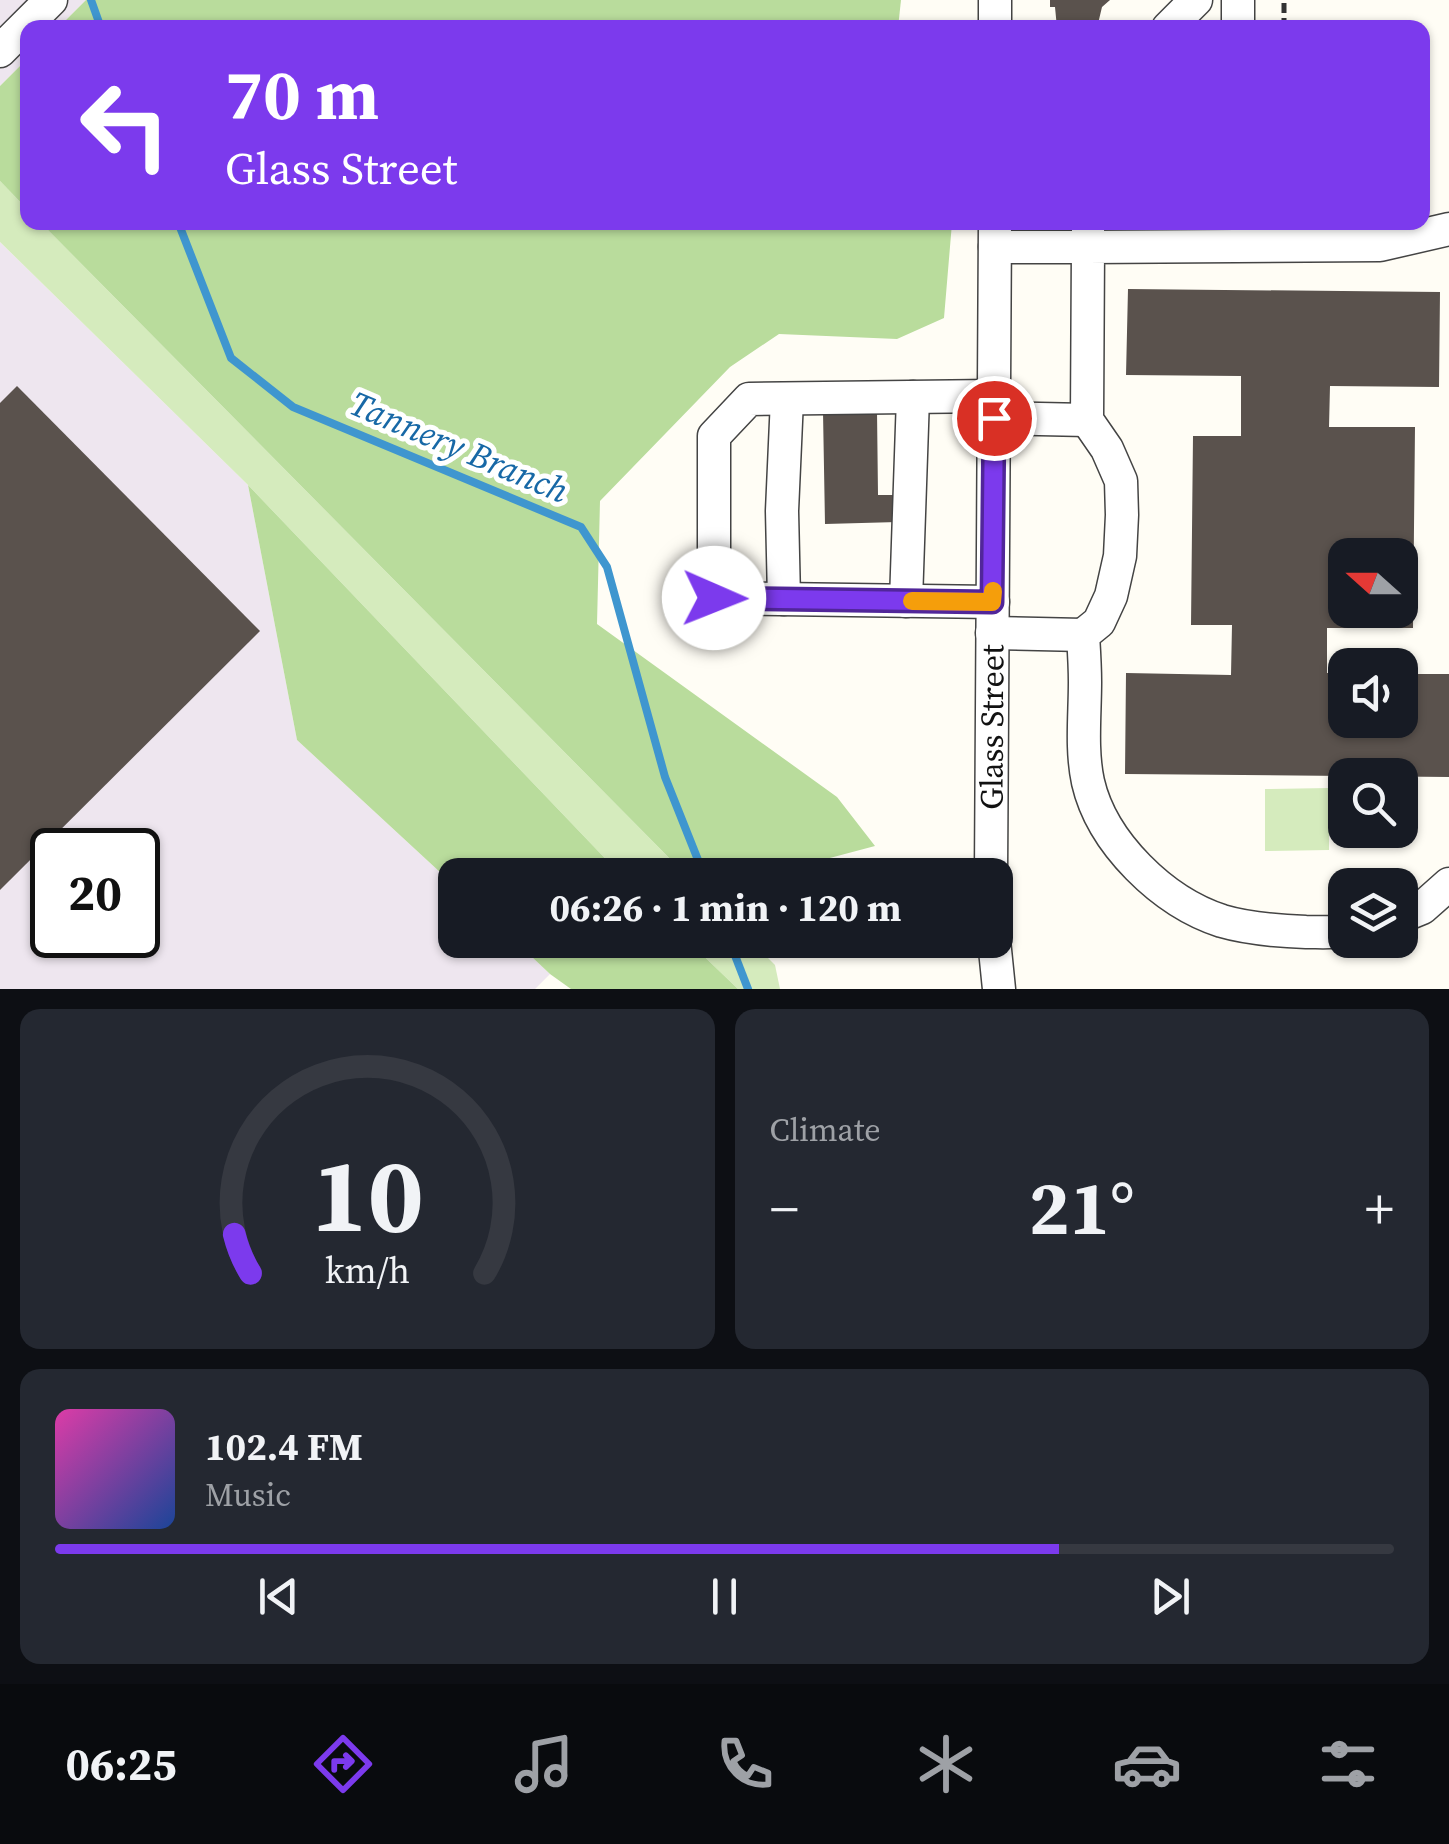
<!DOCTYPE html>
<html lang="en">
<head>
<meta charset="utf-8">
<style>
	:root { --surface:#171b24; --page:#242831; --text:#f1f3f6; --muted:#9ea1a6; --line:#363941; --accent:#7c3aed }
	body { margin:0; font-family:"Source Serif 4",serif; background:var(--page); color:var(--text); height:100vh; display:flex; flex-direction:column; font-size:38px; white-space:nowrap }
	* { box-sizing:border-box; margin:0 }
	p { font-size:32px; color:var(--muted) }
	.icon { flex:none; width:55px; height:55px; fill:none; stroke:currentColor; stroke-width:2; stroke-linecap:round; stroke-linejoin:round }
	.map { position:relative; height:989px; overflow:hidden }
	.panel { display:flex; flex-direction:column; gap:20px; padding:20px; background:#0d0f14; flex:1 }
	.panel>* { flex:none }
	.banner { position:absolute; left:20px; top:20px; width:1410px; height:210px; border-radius:20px; box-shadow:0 2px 8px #0004; background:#7c3aed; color:#fff; overflow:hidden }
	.needle { width:65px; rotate:291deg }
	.buttons { position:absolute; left:1328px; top:538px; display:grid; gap:20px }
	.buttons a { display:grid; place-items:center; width:90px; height:90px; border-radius:20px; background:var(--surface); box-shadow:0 2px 8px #0004; font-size:50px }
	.speed { position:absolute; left:30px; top:828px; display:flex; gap:20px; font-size:50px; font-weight:700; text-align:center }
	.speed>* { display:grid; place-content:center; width:130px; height:130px; border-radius:50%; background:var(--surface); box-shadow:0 2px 8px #0004; line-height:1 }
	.speed .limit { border:5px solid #111; border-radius:15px; background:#fff; color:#111 }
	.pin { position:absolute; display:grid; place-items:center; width:85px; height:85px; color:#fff; margin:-42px; border:5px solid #fff; border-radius:50%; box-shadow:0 2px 10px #0007 }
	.me { position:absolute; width:110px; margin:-55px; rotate:91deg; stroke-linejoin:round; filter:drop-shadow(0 0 8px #0008) }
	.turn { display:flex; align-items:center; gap:35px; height:210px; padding:0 40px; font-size:45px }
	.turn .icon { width:130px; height:130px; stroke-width:2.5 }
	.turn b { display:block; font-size:70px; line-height:85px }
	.big { font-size:75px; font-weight:700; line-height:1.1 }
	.panel .widget { flex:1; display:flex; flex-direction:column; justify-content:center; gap:15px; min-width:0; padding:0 35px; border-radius:20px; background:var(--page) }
	.panel .dial { align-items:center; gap:0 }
	.dial svg { height:260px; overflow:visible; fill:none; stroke:var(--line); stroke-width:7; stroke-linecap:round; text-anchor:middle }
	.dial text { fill:var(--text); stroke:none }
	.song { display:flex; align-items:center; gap:30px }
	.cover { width:120px; height:120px; border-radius:15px; background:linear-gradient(135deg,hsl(320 70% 55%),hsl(220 70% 35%)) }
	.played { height:10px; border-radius:5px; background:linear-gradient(90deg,var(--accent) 75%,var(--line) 75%) }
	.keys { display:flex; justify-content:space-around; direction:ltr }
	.heat { display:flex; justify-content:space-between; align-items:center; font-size:55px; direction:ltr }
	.panel .tiles { flex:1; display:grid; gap:20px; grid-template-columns:1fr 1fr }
	.widget:last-child { grid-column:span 2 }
	.trip { position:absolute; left:438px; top:858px; width:575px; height:100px; border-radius:20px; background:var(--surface); box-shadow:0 2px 8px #0004; font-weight:700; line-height:100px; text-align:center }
	.dock { display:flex; height:160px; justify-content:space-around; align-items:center; background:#090b0e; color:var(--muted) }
	.dock .icon { width:70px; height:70px }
	.dock .active { color:var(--accent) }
	.dock b { font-size:45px; color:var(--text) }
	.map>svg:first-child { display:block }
	.industrial { fill:#eee6ef; fill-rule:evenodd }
	.green { fill:#d5ebbd }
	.forest { fill:#b9dc9c }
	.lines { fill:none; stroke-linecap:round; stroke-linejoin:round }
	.stream { stroke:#3f96cf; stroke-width:8 }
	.building { fill:#5a524d; fill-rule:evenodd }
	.minor-casing { stroke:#444; stroke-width:35 }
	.path { stroke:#333; stroke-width:5; stroke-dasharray:10 5; stroke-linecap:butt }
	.minor { stroke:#fff; stroke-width:32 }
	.route-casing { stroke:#51269a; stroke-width:25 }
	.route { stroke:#7c3aed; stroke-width:18 }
	.slow { stroke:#f59e0b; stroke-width:18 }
	.labels { text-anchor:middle; stroke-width:10; stroke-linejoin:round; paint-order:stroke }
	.street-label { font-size:32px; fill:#111; stroke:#fff }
	.water-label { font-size:35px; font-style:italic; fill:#1768a6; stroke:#fff }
</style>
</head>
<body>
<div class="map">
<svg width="1449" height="989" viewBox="0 0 1449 989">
	<rect width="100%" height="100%" fill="#fffdf5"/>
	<g class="industrial">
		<path d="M0 0H86L59 27 28 28 27 59 0 86Z"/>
		<path d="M0 242 248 485 297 740 455 886V940H514L550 974 535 989H0ZM52 850H138V935H52Z"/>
	</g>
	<g class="green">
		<path d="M0 181 27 209 28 222 41 223 686 875H621L248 485 0 242Z"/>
		<path d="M1329 788V850L1265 851V789Z"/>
		<path d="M687 940H750L775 965 780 989H738Z"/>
	</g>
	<g class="forest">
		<path d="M86 0H901L898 28 59 27Z"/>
		<path d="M27 59V209L0 181V86Z"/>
		<path d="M41 223H952L944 318 897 339 779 334 730 367 600 501 597 624 837 797 875 846 811 863 796 875H686Z"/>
		<path d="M248 485 621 875H455V886L297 740Z"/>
		<path d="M514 940H687L738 989H571L550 974Z"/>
	</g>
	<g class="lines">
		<g class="stream">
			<path d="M91 0 101 28"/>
			<path d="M178 222 231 358 293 407 581 527 607 567 665 777 704 875"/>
			<path d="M729 940 748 989"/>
		</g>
	</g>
	<g class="building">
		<path d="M1050 0H1110L1102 7 1097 28H1057L1055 7H1050Z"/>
		<path d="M1128 289 1440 292 1439 387 1330 386 1329 427H1415L1413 628H1327V673H1345V720H1400V674H1449V777L1125 774 1126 673 1231 675 1232 625H1191L1193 436H1241V376L1126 375ZM1345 555H1400V610H1345Z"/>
		<path d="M17 386 260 631 0 890V403Z"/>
		<path d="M877 411 878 495H897L898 522 825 524 823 412Z"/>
	</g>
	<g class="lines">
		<g class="minor-casing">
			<g id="minor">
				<path d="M995 0V28"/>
				<path d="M1168 28 1196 0"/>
				<path d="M1238 28V0"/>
				<path d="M0 51 51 0"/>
				<path d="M995 247H1088V222"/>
				<path d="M994 418 1087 420"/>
				<path d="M784 599 782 511 787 399"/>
				<path d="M906 601 913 397"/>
				<path d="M993 602 714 598V436L749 399 993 396"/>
				<path d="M992 633 1083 635"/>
				<path id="s1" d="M991 875 995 222"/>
				<path d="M1400 917 1422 908 1449 884"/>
				<path d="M1345 931C1332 933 1319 932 1306 932 1279 931 1249 929 1222 921 1163 902 1102 843 1088 782 1081 750 1085 715 1085 682 1085 666 1084 651 1083 635L1099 622 1111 596 1120 556 1122 515 1121 481 1107 449 1087 420 1088 247 1380 245 1449 229"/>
				<path d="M994 940 999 989"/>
			</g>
		</g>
		<path class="path" d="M1284 28V0"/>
		<use href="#minor" class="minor"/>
	</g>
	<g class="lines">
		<g class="route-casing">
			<path id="route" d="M714 598 992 602 994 418"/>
		</g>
		<use href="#route" class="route"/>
		<path class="slow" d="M912 601 992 602 993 591"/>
	</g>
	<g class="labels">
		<g class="street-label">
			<text dy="11" stroke="none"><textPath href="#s1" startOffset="148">Glass Street</textPath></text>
		</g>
		<g class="water-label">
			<text transform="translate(459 447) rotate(23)" y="12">Tannery Branch</text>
		</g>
	</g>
</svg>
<div class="buttons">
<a><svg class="needle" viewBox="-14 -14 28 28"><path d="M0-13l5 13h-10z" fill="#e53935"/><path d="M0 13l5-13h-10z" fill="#9ea1a6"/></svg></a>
<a><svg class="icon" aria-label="sound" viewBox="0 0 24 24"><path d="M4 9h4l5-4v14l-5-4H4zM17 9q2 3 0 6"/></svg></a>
<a><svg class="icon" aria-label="search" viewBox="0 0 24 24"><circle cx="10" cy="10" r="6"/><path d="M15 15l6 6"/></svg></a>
<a><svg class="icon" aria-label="layers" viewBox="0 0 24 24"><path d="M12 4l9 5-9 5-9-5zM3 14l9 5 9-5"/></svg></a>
</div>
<div class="speed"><div class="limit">20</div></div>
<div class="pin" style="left:994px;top:418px;background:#d93025"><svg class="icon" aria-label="arrive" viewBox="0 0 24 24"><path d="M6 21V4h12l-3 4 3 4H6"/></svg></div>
<svg class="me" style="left:714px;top:598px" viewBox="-20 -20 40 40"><circle r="19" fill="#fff"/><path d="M0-13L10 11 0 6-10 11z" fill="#7c3aed"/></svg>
<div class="trip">06:26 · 1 min · 120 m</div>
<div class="banner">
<div class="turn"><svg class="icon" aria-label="left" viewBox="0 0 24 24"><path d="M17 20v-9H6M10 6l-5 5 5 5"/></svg><div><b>70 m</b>Glass Street</div></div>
</div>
</div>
<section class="panel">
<div class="tiles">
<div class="widget dial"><svg viewBox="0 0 100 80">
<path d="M14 69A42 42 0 1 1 86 69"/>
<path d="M14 69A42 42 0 0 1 9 57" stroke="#7c3aed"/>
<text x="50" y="56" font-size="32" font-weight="700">10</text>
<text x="50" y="72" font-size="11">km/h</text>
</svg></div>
<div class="widget"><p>Climate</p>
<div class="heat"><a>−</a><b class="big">21°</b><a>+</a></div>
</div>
<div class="widget">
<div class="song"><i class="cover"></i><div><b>102.4 FM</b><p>Music</p></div></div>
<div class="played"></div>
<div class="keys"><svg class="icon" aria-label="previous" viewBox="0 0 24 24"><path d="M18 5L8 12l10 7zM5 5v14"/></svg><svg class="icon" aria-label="pause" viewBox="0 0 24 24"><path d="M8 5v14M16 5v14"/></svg><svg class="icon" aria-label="next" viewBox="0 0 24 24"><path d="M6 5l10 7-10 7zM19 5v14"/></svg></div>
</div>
</div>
</section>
<nav class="dock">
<b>06:25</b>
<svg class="icon active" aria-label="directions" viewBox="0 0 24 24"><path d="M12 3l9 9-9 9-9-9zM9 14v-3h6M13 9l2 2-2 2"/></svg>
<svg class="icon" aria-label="music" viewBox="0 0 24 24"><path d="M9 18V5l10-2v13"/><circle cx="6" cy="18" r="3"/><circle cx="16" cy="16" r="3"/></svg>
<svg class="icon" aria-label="phone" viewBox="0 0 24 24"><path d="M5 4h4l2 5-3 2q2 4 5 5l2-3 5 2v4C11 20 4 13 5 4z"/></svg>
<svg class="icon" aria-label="climate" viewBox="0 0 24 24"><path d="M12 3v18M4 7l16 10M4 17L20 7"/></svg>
<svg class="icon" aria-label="car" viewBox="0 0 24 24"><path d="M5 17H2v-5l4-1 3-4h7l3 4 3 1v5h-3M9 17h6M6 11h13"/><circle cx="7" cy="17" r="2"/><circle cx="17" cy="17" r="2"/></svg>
<svg class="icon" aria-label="filters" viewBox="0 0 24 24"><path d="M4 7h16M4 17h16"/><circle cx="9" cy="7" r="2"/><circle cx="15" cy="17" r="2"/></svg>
</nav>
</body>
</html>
